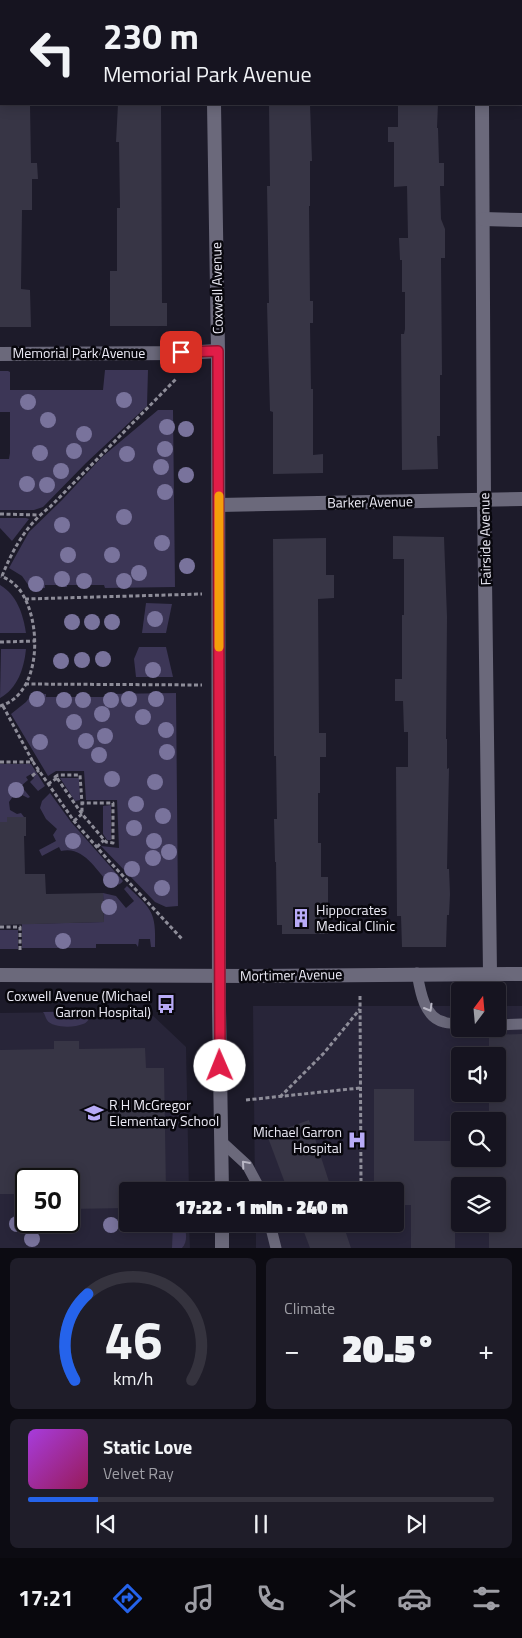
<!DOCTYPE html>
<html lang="en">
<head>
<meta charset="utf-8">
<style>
	:root { --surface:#161420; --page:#1f1d29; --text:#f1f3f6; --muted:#9e9ea5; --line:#35333e; --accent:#2563eb }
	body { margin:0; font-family:"Titillium Web",sans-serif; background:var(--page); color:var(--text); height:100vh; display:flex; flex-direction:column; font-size:19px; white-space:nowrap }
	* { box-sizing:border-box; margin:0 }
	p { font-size:16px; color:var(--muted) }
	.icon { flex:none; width:28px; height:28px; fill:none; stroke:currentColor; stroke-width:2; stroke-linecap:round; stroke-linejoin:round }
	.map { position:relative; height:1248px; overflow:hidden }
	.details { display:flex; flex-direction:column; gap:10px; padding:10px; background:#0c0b12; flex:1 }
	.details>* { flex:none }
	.top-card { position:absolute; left:0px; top:0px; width:522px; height:105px; box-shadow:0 2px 12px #0003,0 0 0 1px var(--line); background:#161420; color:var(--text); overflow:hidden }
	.needle { width:32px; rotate:16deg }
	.fabs { position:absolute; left:451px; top:982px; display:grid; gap:10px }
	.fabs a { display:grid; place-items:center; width:55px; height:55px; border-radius:5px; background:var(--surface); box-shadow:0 2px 12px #0003,0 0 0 1px var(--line); font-size:25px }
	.speed { position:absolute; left:15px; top:1168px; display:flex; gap:10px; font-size:25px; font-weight:700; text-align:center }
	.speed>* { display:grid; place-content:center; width:65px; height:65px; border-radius:50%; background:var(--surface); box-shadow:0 2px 12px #0003,0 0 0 1px var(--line); line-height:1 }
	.speed .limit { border:2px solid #111; border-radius:8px; background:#fff; color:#111 }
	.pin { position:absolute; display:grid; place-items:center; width:42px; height:42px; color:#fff; margin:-21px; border-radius:10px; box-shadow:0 2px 8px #0006 }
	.me { position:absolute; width:55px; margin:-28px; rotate:359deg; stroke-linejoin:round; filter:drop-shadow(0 0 4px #0008) }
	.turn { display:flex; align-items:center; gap:18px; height:105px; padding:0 20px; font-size:22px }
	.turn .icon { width:65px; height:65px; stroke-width:2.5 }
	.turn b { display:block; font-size:35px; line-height:42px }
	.big { font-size:38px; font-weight:800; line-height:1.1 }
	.details .tile { flex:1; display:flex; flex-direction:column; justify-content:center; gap:8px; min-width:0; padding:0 18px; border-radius:8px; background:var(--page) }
	.details .dial { align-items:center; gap:0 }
	.dial svg { height:130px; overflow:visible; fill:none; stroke:var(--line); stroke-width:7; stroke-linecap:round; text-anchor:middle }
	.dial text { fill:var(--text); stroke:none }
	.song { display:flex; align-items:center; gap:15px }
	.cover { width:60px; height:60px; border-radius:8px; background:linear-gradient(135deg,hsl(280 70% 55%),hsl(330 70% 35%)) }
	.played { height:5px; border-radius:2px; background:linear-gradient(90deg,var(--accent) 15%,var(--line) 15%) }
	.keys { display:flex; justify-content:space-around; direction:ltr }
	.heat { display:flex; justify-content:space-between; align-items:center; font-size:28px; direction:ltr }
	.details .tiles { flex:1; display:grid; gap:10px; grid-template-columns:1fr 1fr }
	.tile:last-child { grid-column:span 2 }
	.trip { position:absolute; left:119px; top:1182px; width:285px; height:50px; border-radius:5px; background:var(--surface); box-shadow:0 2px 12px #0003,0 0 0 1px var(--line); font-weight:800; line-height:50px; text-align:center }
	.tab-bar { display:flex; height:80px; justify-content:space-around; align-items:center; background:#09080d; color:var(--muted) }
	.tab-bar .icon { width:35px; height:35px }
	.tab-bar .on { color:var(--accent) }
	.tab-bar b { font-size:22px; color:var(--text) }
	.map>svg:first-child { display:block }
	.built { fill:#282539; fill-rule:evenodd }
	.green { fill:#3c3656 }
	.building { fill:#373545 }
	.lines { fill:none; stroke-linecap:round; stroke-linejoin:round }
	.path { stroke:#8e8d99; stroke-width:3; stroke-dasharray:4 2.5; stroke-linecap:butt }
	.service { stroke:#6b697b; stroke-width:11 }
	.minor { stroke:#6b697b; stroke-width:14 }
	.tertiary { stroke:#6b697b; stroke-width:14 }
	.secondary { stroke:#6b697b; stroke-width:14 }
	.tree { fill:#79739c }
	.oneway { stroke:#b8b6c4 }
	.route-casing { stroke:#92132f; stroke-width:12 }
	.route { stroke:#e11d48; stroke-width:9 }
	.slow { stroke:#f59e0b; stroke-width:9 }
	.labels { text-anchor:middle; stroke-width:5; stroke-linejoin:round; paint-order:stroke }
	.street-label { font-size:14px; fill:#ebeaf5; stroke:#08070d }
	.poi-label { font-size:14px; fill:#ebeaf5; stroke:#08070d; text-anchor:start }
</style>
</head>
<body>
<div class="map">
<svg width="522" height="1248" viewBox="0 0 522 1248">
	<rect width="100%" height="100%" fill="#1d1b2a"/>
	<g class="built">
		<path d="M253 1006H460V1029H498V1006H522V1248H256V1224H395V1191H255ZM460 1056H498V1094H460ZM460 1121H498V1159H460ZM460 1186H498V1224H460Z"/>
		<path d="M148 1011 186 1047 189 1191H128V1224H189L190 1248H0V1013ZM26 1179H69V1221H26Z"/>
	</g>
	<g class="green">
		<path d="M105 370H148L147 406 86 463 43 507 34 510H0V459H9L10 453V412H0V371H8L10 372V390H103Z"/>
		<path d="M158 410H173L175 587 105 588 104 585H87L86 587H81V585H67V587H61V585H45V588L31 589 22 576 9 568 29 532 62 500 102 457Z"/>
		<path d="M0 518H26L29 519 12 541 0 528Z"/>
		<path d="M0 585C17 595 23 614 26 633H0Z"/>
		<path d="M146 603 172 604 166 633H142Z"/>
		<path d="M139 647H166L173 677H136L134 659Z"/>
		<path d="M1 649H26C24 668 18 688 0 698Z"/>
		<path d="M176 693 178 906 166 907 155 902 101 846 119 848 117 800H86L84 771H56L48 776 11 714 26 702 32 694H46V697H62V695H67L68 697H81V695H87V697H107V694Z"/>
		<path d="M0 764H31L45 786 38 791 30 782 34 778 31 774 26 777 28 780 21 786 30 797 28 798 22 795H14L9 802 10 810 17 814 21 813 24 817H7V822H0Z"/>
		<path d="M60 778H79L80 800 75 801Z"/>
		<path d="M50 793 71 822 123 881C120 886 115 885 110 884 97 872 84 845 61 851L59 847 42 856 39 850 56 841 53 835 57 829 46 819 40 808 42 801Z"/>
		<path d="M111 805V840H107L103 834V806Z"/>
		<path d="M127 886C152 910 156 911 155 947H151L150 939H139L138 947 136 944H96V948H22V924L104 922 103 893 116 896 126 908 134 901 124 889Z"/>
		<rect x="0" y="930" width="18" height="19"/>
		<path d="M92 1011C90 1017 89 1022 83 1024 74 1028 52 1028 47 1020 45 1017 45 1014 43 1012Z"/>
		<path d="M173 1224H182C187 1230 188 1242 182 1248H172Z"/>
	</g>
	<g class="building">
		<path d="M0 104H30L31 163H37L38 179H32V210H22L21 289 30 290 31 327H0Z"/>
		<path d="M118 104H161L162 303H167V326H110V271H117V208H120L119 142H116Z"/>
		<path d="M269 104H310L312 161H310V206H309L310 301H313V323H310L311 389H313V455L323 454V473L273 474V412L270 411 268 342 267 303H269L267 186H270Z"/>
		<path d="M398 104H438L437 128H438L439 163H444V186H440L441 219 445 229V258H441L442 375H440V436H437L438 469 402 470 401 334H404L405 329V292H402V260H400L399 238H408L407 186 394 187V142H388V127H398Z"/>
		<path d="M393 536 444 537 447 617 446 739H447V769L449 768 447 869H449L450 894 449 915H447L446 947H402L401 916H397L396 767H408V732H404L403 701H395V679H402V615H404V559H393Z"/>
		<path d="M326 538V575H334V598L318 599 319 733H326V757H320V793H318V843H321V877H328V934H282V925H277L276 862H275L274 819H277L276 756H274L273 539Z"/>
		<path d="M7 817H26V836H24L25 874H45L46 894 103 893 104 922 0 925V822H7Z"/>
		<path d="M522 1034V1248H489V1224H498V1186H489V1182H457V1213H455V1248H411V1205H395V1191H374V1089H414V1141H460V1159H498V1121H489V1094H498V1056H489V1035Z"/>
		<path d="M54 1041H79V1049L145 1048 146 1068H164L166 1191H128V1208L69 1209V1179H26V1194H0V1050L54 1049Z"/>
		<path d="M309 1120 332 1191H288L267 1135Z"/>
		<path d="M301 1224H343L351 1248H310Z"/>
	</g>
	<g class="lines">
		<g class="path">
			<path d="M0 514 38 515"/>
			<path d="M2 576C13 549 26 525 50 507L176 379"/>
			<path d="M25 599 202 594"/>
			<path d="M0 642 35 641"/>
			<path d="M25 684 202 685"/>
			<path d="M0 706C43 694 42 618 19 589 14 583 8 579 1 576"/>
			<path d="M3 706 33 762"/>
			<path d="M0 762H33L74 821 109 861 183 940"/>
			<path d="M32 776 39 770"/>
			<path d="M48 784 57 778 55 777 58 775H80L82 803H113V843L106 842 82 814 57 778"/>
			<path d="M74 821 82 814V803"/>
			<path d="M97 847 104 840"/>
			<path d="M0 927H20V952"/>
			<path d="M360 996 361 1183"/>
			<path d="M280 1097 324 1053 360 1009"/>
			<path d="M246 1100 360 1088"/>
		</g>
		<g class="service">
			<path d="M417 973C420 990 424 1018 444 1022 449 1024 455 1023 460 1024"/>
			<path d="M498 1025 522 1024"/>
			<path d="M222 1142 247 1165 261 1191"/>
			<path d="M270 1224 276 1248"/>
		</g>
		<g class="minor">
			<path d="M482 0V1"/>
			<path d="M482 104 484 500 490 973"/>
			<path d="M483 219 522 220"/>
			<path d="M0 354 182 353 218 351"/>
			<path d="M219 505 522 499"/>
		</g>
		<path class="tertiary" d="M0 975 251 976 522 974"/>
		<g class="secondary">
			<path d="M213 0V1"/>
			<path d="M214 104 218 351 219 1009 222 1191"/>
			<path d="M222 1224V1248"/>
		</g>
	</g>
	<g class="tree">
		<circle cx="124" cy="400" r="8"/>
		<circle cx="28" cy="402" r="8"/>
		<circle cx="48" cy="420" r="8"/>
		<circle cx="167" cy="427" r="8"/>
		<circle cx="186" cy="429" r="8"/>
		<circle cx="84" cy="434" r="8"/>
		<circle cx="165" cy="449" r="8"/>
		<circle cx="74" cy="451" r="8"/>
		<circle cx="40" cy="453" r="8"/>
		<circle cx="127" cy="454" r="8"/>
		<circle cx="161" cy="467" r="8"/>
		<circle cx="61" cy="471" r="8"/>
		<circle cx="186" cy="475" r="8"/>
		<circle cx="27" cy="484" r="8"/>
		<circle cx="47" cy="485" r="8"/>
		<circle cx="165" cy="492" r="8"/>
		<circle cx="124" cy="517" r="8"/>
		<circle cx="62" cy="525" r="8"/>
		<circle cx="162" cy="543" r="8"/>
		<circle cx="68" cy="555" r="8"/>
		<circle cx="112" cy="555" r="8"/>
		<circle cx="187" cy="566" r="8"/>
		<circle cx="139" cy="573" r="8"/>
		<circle cx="62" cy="579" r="8"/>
		<circle cx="84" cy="581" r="8"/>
		<circle cx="124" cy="581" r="8"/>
		<circle cx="36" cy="584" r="8"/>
		<circle cx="155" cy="619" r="8"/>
		<circle cx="72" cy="622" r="8"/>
		<circle cx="92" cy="622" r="8"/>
		<circle cx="112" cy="622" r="8"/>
		<circle cx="103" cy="659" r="8"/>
		<circle cx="82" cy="660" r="8"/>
		<circle cx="61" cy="661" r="8"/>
		<circle cx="153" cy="670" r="8"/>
		<circle cx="37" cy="699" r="8"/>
		<circle cx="129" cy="699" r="8"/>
		<circle cx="156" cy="699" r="8"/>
		<circle cx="64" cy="700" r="8"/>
		<circle cx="83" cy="700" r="8"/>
		<circle cx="111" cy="700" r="8"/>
		<circle cx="102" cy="714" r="8"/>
		<circle cx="143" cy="717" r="8"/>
		<circle cx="74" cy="722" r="8"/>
		<circle cx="166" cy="730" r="8"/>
		<circle cx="105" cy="736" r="8"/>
		<circle cx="86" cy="741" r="8"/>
		<circle cx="40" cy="742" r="8"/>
		<circle cx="167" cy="752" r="8"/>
		<circle cx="99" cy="755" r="8"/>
		<circle cx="112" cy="779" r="8"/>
		<circle cx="155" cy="782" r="8"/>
		<circle cx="16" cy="790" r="8"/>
		<circle cx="136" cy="804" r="8"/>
		<circle cx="163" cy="816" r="8"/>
		<circle cx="134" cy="828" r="8"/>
		<circle cx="73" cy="841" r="8"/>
		<circle cx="154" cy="841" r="8"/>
		<circle cx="169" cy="852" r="8"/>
		<circle cx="153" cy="858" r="8"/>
		<circle cx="132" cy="869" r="8"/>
		<circle cx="111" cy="880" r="8"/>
		<circle cx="162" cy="888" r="8"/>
		<circle cx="109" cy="907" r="8"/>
		<circle cx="63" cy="941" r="8"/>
		<circle cx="17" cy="1224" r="8"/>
		<circle cx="111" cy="1225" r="8"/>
		<circle cx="32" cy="1239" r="8"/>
	</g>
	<defs><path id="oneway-chevron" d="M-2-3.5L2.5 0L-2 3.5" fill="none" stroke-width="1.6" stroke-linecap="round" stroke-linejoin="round" transform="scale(1.25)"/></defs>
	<g class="oneway">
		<use href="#oneway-chevron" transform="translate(429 1008) rotate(60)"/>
		<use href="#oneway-chevron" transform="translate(245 1164) rotate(-131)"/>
	</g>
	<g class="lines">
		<g class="route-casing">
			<path id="route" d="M181 352 218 351 220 1066"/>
		</g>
		<use href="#route" class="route"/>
		<path class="slow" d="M219 647V496"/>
	</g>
	<defs>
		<g id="building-bare" transform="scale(1.5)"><path d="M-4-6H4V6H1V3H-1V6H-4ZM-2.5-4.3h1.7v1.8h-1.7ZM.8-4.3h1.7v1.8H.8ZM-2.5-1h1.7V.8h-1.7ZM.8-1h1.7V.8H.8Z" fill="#b8abf7" stroke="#08070d" stroke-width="2.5" paint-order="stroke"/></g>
		<g id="bus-bare" transform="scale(1.5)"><path d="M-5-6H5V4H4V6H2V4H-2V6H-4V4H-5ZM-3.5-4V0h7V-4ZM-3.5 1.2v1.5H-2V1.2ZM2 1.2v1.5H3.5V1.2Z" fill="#b8abf7" stroke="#08070d" stroke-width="2.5" paint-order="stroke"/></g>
		<g id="school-bare" transform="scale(1.5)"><path d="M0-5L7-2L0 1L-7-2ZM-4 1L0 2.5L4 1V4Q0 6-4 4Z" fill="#b8abf7" stroke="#08070d" stroke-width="2.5" paint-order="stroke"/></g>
		<g id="hospital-bare" transform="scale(1.5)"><path d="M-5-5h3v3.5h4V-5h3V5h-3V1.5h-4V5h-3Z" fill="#b8abf7" stroke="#08070d" stroke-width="2.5" paint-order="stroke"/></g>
	</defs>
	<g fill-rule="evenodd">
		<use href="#building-bare" x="301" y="918"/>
		<use href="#bus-bare" x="166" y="1004"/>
		<use href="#school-bare" x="94" y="1113"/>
		<use href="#hospital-bare" x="357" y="1140"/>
	</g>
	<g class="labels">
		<g class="street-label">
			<text transform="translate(217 288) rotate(-91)" y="5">Coxwell Avenue</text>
			<text x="79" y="358">Memorial Park Avenue</text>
			<text transform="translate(370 502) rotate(-1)" y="5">Barker Avenue</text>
			<text transform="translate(485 539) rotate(-91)" y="5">Fairside Avenue</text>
			<text transform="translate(291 975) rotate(-1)" y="5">Mortimer Avenue</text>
		</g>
		<g class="poi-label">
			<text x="316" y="915">Hippocrates<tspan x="316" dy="16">Medical Clinic</tspan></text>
			<text x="151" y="1001" text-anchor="end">Coxwell Avenue (Michael<tspan x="151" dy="16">Garron Hospital)</tspan></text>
			<text x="109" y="1110">R H McGregor<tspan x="109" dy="16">Elementary School</tspan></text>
			<text x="342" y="1137" text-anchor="end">Michael Garron<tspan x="342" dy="16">Hospital</tspan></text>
		</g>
	</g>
</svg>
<div class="fabs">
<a><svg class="needle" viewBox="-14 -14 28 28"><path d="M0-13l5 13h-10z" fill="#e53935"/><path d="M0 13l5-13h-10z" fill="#9e9ea5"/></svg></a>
<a><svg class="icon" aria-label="sound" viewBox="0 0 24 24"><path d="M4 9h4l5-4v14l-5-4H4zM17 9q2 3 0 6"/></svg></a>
<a><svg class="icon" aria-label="search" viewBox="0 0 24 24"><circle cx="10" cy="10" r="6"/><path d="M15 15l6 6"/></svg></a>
<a><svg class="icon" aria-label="layers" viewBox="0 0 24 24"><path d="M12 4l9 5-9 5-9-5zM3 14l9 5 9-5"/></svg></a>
</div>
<div class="speed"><div class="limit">50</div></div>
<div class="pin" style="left:181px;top:352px;background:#d93025"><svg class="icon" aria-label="arrive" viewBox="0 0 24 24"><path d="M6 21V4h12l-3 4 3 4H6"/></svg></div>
<svg class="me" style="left:220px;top:1066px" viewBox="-20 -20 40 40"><circle r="19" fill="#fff"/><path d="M0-13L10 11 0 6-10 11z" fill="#e11d48"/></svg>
<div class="trip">17:22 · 1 min · 240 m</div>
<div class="top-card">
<div class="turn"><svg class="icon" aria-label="left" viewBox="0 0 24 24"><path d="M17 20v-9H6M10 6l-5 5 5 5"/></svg><div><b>230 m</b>Memorial Park Avenue</div></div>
</div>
</div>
<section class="details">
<div class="tiles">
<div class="tile dial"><svg viewBox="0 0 100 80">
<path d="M14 69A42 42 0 1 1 86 69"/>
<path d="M14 69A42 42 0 0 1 22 16" stroke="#2563eb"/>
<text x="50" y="56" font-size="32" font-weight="700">46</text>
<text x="50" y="72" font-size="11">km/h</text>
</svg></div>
<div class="tile"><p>Climate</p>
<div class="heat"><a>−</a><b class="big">20.5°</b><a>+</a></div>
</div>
<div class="tile">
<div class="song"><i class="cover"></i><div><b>Static Love</b><p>Velvet Ray</p></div></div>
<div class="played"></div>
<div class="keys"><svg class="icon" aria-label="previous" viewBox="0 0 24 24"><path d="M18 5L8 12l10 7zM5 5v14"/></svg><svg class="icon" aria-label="pause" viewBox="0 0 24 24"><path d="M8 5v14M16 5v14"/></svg><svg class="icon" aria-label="next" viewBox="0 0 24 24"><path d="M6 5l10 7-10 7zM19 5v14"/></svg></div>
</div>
</div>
</section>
<nav class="tab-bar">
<b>17:21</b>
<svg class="icon on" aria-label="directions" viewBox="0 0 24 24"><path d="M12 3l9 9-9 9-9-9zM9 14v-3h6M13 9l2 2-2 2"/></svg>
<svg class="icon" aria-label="music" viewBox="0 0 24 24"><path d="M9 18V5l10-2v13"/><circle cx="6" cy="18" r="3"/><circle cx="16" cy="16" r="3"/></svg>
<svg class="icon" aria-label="phone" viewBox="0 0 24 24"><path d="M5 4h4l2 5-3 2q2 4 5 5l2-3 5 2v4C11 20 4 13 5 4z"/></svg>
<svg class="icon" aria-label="climate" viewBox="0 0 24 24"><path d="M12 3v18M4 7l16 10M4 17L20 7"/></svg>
<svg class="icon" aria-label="car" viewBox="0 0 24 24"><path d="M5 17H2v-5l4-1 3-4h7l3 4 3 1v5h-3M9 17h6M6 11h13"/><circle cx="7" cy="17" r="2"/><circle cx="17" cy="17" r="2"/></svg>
<svg class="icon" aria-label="filters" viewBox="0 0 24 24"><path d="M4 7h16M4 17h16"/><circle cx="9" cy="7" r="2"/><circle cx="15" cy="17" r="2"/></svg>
</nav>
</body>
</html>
